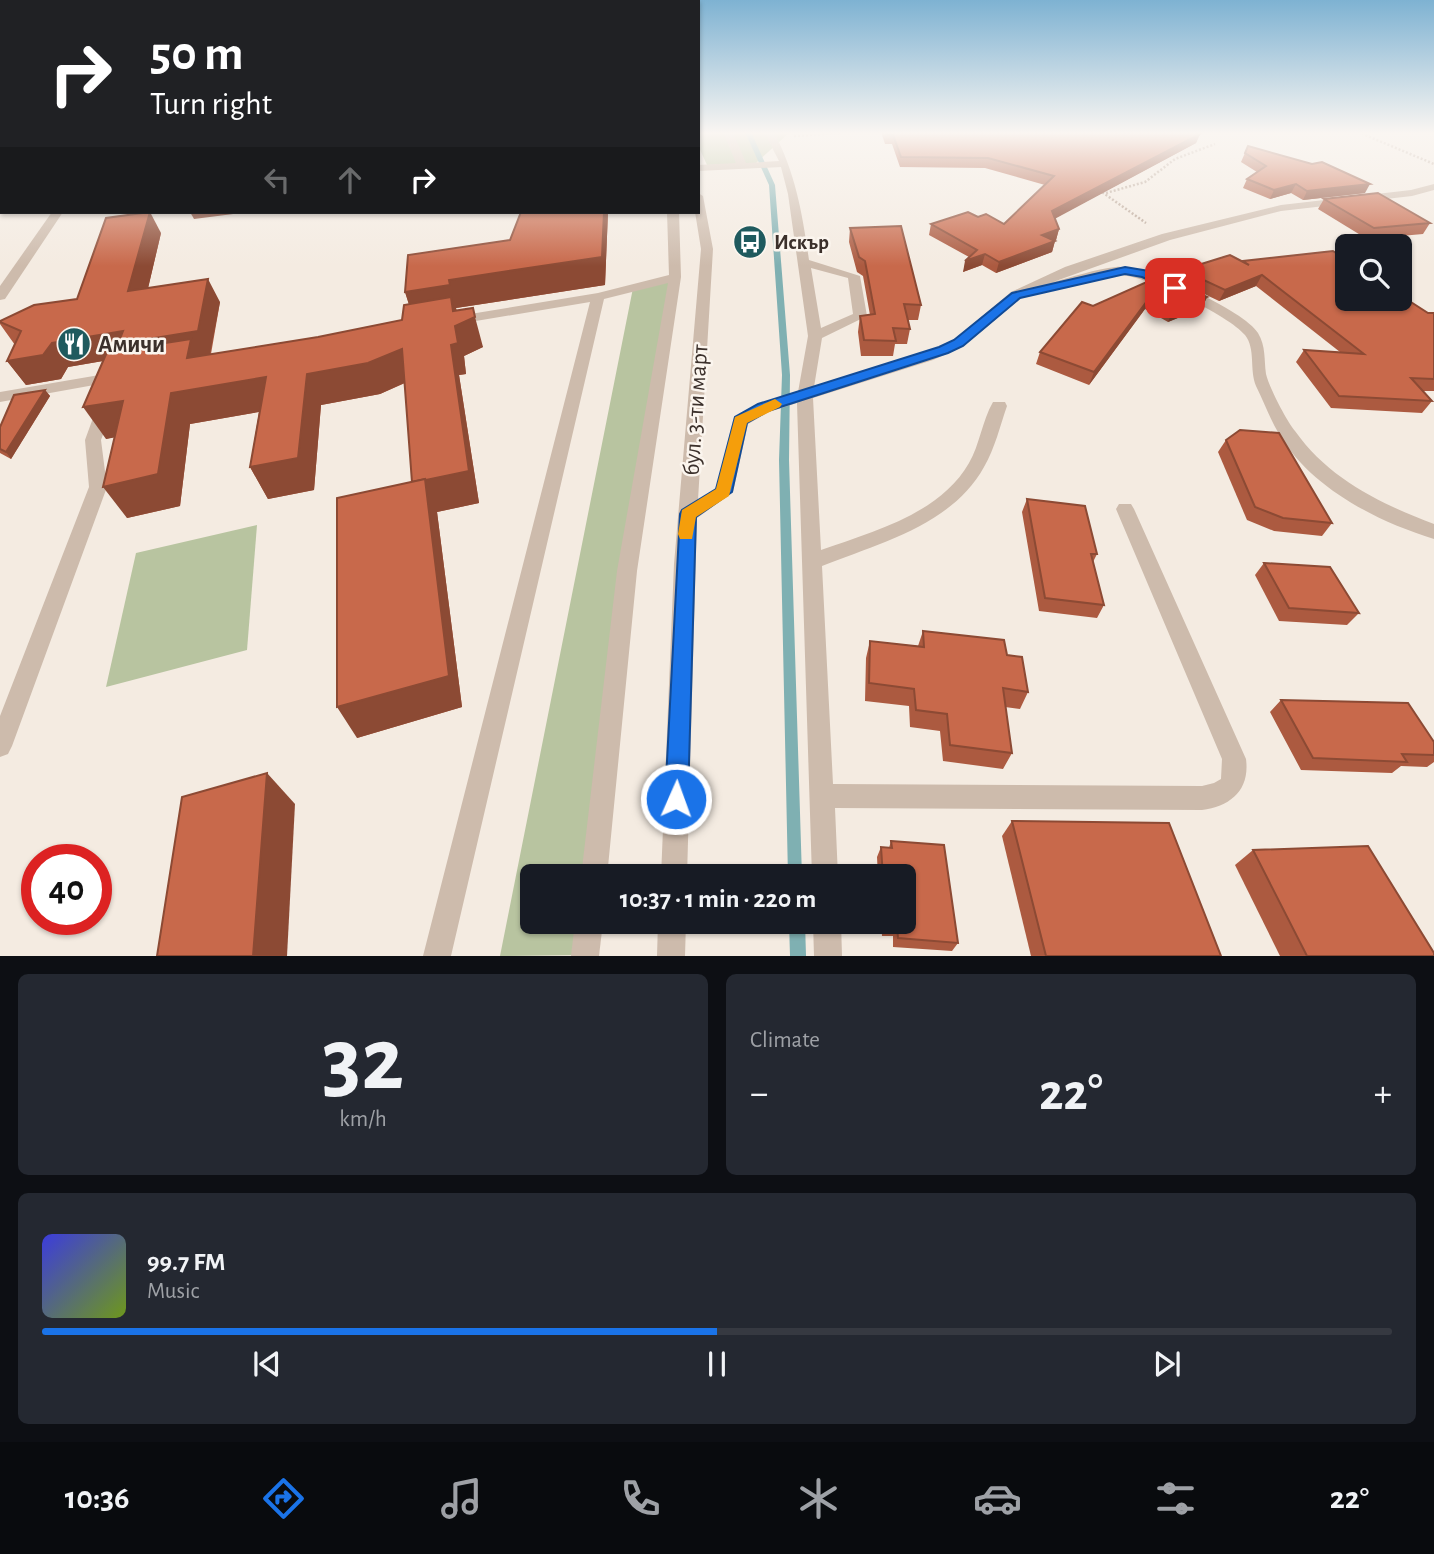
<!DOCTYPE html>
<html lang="en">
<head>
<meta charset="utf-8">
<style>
	:root { --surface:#171b24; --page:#242831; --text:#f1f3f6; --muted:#9ea1a6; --line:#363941; --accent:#1a73e8 }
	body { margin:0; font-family:"Alegreya Sans",sans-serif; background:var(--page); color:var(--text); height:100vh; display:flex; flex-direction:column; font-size:26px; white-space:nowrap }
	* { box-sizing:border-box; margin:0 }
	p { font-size:23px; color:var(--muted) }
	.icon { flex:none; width:38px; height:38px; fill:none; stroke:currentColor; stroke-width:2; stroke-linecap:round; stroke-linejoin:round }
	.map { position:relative; height:956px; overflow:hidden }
	.sheet { display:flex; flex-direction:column; gap:18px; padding:18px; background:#0d0f14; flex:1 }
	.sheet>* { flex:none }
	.top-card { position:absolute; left:0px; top:0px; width:700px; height:214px; box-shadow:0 2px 5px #0004; background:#202124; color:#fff; overflow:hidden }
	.buttons { position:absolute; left:1335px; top:234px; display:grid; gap:14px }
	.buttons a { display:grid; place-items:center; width:77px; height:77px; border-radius:10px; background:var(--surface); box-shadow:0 2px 5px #0004; font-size:35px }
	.speed { position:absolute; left:21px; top:844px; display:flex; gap:14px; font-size:35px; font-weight:700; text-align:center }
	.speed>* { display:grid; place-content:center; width:91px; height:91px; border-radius:50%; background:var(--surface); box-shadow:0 2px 5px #0004; line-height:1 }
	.speed .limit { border:10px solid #d22; background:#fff; color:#111 }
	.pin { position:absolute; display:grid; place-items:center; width:60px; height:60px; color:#fff; margin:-30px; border-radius:14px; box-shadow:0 4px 10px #0006 }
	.me { position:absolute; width:77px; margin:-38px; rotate:2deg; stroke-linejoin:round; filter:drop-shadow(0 0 5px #0008) }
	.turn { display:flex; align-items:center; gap:24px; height:147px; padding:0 35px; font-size:32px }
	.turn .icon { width:91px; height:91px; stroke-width:2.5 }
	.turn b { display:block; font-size:49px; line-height:60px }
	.lanes { display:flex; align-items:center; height:66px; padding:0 35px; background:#0003; justify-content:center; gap:35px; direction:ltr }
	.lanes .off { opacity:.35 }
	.big { font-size:52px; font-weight:700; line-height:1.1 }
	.sheet .card { flex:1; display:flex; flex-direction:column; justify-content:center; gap:10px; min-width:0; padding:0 24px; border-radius:10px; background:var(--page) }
	.sheet .dial { align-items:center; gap:0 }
	.dial b { font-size:91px; line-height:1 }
	.song { display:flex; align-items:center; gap:21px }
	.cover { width:84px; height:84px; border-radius:10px; background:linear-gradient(135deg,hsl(240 70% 55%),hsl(80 70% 35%)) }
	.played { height:7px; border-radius:4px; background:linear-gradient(90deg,var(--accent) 50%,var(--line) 50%) }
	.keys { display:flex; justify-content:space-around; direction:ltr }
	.heat { display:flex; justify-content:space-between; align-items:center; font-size:38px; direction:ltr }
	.sheet .tiles { flex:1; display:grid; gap:18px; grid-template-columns:1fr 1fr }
	.card:last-child { grid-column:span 2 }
	.trip { position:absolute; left:520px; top:864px; width:396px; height:70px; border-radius:10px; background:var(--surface); box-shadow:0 2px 5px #0004; font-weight:700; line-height:70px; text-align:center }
	.tabs { display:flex; height:112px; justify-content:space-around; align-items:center; background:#090b0e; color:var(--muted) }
	.tabs .icon { width:49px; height:49px }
	.tabs .active { color:var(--accent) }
	.tabs b { font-size:32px; color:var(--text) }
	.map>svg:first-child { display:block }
	.green { fill:#b8c4a0 }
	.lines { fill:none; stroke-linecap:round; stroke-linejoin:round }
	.stream { fill:#7fb0b2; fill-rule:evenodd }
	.path { stroke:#b9a596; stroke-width:2.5; stroke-dasharray:2 2; stroke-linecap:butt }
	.minor { fill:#cdbbac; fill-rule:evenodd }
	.wall { fill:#ac5a40 }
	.shaded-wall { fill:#8c4a34 }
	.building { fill:#c8694b; stroke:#8c4a34; stroke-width:2 }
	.route { fill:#1a73e8; stroke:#114b97; stroke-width:2 }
	.slow { fill:#f59e0b }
	.labels { text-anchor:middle; stroke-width:5; stroke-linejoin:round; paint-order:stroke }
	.far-poi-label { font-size:21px; font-weight:bold; fill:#3b302b; stroke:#fbf5ee; text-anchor:start }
	.poi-label { font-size:24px; font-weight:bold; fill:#3b302b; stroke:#fbf5ee; text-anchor:start }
	.street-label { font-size:24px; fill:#3b302b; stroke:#fbf5ee }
</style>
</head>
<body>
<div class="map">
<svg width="1434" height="956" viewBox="0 0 1434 956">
	<rect width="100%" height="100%" fill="#f4ebe1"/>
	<g class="green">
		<path d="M698 132H790L756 163 707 165 698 145Z"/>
		<path d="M675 277 594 877H532V922H589L585 955 500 956 633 288Z"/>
		<path d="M257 525 247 650 106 687 136 553Z"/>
	</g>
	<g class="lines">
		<g class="stream">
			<path d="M745 132H751L775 185 790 375 789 460 802 877H788L779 460 782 375 769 185Z"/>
			<path d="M789 922H805L806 956H790Z"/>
		</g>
		<g class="path">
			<path d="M1358 132 1434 164"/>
			<path d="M794 136 852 132"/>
			<path d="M1099 190 1146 223"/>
			<path d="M1106 193 1145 182 1175 159 1215 144"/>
		</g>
		<g class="minor">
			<path d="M723 132H733L746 163 779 161 764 132H774C796 175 802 212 809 260L860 276 867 316 822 338 814 387 923 354 954 340 1011 292 1065 267 1162 234 1281 205 1411 190 1434 184V190L1412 196 1281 211 1170 240 1053 282C1073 277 1095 269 1116 267 1143 264 1244 310 1258 333 1266 346 1264 360 1266 374 1269 387 1286 420 1295 431 1329 479 1381 504 1434 524V539C1376 521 1311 488 1279 434 1270 419 1264 402 1256 386 1249 370 1256 349 1245 335 1229 315 1142 273 1117 275 1095 276 1071 286 1050 291L1043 287 1021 298 964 346 933 360 813 398 821 550C872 532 940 514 969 463 980 444 982 421 993 402H1005L1007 406C1000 426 995 448 984 467 952 525 880 543 822 566L833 784 1202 786 1214 783 1221 779 1222 759 1116 509 1119 504H1131L1134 509 1246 759C1250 790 1231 806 1202 810L835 808 838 877H812L797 403 769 412 748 424 733 492 697 518 687 877H661L674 564 701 249 695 212H698V193L703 196 713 249 698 500 716 489 734 417 757 404 798 392 808 336 788 194 781 167 698 171V165L736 163ZM811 268 848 278 853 314 821 328Z"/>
			<rect x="0" y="147" width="2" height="6"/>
			<rect x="0" y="160" width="2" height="6"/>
			<path d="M52 212H63L5 299 0 300V286Z"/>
			<path d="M667 212H679L681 277 637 571 607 877H581L617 571 668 283 604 299 451 956H423L590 302 452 325 445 321 452 317 598 293 669 275Z"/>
			<path d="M117 372 122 374 125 377 122 380 0 402V392Z"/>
			<path d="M105 402 113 407 101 440 107 487 12 746 8 754 0 757V716L89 487 85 440 97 407Z"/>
			<path d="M575 922H603L599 956H571Z"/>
			<path d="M658 922H686L685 956H657Z"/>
			<path d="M813 922H841L842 956H814Z"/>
		</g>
	</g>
	<g class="wall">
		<path d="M881 132H1121L1129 133 1200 134 1196 143 1055 218 1059 229 1056 240H1054L1055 241 1052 252 996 273 982 265 963 272 969 257 929 235 931 224 978 217 1004 224 1045 185 985 168 900 167 892 144H885Z"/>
		<path d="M1248 146 1365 193 1303 200 1291 193 1270 199 1243 188 1247 179 1257 172 1241 162Z"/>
		<path d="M1324 199 1430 223 1423 234 1367 239 1318 209Z"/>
		<path d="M521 212H608L605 285 456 308 457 311 483 347 464 356 466 374 459 375 479 503 437 512 462 707 357 738 412 482 405 383 380 394 321 405 314 490 268 499 250 467 259 412 190 424 180 506 127 518 114 437 106 439 103 361 68 367 61 379 26 385 7 361 15 345 0 324V321L77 299 161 233 148 288 220 302 211 354 318 337 402 320 409 304 405 292 510 240Z"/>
		<path d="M850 228 921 305 918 320H908L910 329 907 344H895L893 356H861L858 332 860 316 870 315 863 276 857 272 849 242Z"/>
		<path d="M1243 261 1428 313H1434V391H1423L1432 401 1422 413 1331 408 1296 362 1304 350 1340 352 1256 286 1219 301 1177 281 1182 270 1243 262Z"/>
		<path d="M1160 276 1207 297 1202 308 1168 322 1145 309 1089 385 1036 364 1040 352 1093 306Z"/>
		<path d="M45 390 50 396 11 459 0 453V427Z"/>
		<path d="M1226 440 1332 523 1322 536 1274 531 1247 520 1218 452Z"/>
		<path d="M1027 499 1097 554 1093 562 1104 605 1097 618 1039 611 1022 512Z"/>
		<path d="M1264 563 1359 613 1347 625 1279 621 1255 575Z"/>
		<path d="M923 631 1007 655 1028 692 1020 709 1005 707 1012 753 1003 769 943 761 940 731 910 727 909 706 865 701 866 658 870 641 918 646Z"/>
		<path d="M1281 700 1434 742V762L1427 767 1401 766 1392 773 1301 770 1270 712Z"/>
		<path d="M1012 821 1221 956H1031L1002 836Z"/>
		<path d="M891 841 958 943 952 951 893 947V936H882L881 922H903V877H878L877 857 881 847 889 848Z"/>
		<path d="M1253 850 1434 956H1280L1235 865Z"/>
	</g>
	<g class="shaded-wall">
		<path d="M1200 134 1196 143 1049 222 1052 211Z"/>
		<path d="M1296 184 1291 193 1270 199 1274 190Z"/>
		<path d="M1370 184 1365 193 1303 200 1307 191Z"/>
		<path d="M150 212 161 233 142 314 128 291Z"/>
		<path d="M190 212H249L194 219Z"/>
		<path d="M604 212H608L605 285 456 308 457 314 475 317 483 347 464 356 466 374 459 375 479 503 437 512 462 707 357 738 337 707 424 515 414 321 405 292 449 280Z"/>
		<path d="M1059 229 1056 240 1039 245 1042 235Z"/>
		<path d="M1055 241 1052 252 996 273 999 262Z"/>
		<path d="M985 254 982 265 963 272 965 261Z"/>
		<path d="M1262 275 1256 286 1219 301 1225 290Z"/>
		<path d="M208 279 220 302 210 354 266 377 281 408 190 424 180 506 127 518 103 487 171 393 126 357 68 367 61 379 26 385 7 361Z"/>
		<path d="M1150 297 1145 309 1089 385 1094 372Z"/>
		<path d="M1207 297 1202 308 1168 322 1173 310Z"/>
		<path d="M402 349 413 379 380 394 321 405 314 490 268 499 250 467 307 374Z"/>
		<path d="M45 390 50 396 11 459 6 452Z"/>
		<path d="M123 401 144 432 106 439 83 407Z"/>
		<path d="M267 773 295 804 287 956H253Z"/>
	</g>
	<g class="building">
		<path d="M886 132H1121L1129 133 1132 132H1193L1200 134 1052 211 1059 229 1042 235 1055 241 999 262 985 254 965 261 977 250 931 224 968 212 978 217 986 214 1004 224 1054 176 988 158 901 157 893 135 887 134Z"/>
		<path d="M1248 146 1312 164 1322 162 1370 184 1307 191 1296 184 1274 190 1247 179 1266 166 1245 153Z"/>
		<path d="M1378 193 1430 223 1374 228 1324 199Z"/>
		<path d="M150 212 128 291 208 279 198 331 118 344 123 331 52 343 43 355 7 361 21 331 0 322V321L34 305 77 299 106 218Z"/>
		<path d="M521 212H604L602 257 449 280 450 285 405 292 408 255 510 240Z"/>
		<path d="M901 226 921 305 904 304 910 329 893 328 896 341 864 340 860 316 875 314 865 261 859 257 850 228Z"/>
		<path d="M1333 251 1348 261V299H1400V295L1428 313H1434V379L1411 378 1432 401 1339 396 1304 350 1364 354 1262 275 1225 290 1182 270 1230 255 1249 265 1243 261Z"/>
		<path d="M1160 276 1207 297 1173 310 1150 297 1094 372 1040 352 1082 302 1093 306Z"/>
		<path d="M451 297 453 311 473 308 475 317 455 326 458 343 451 345 469 471 426 480 425 479 412 482 402 349 368 363 307 374 298 458 250 467 266 377 171 393 158 474 103 487 123 401 83 407 107 352 191 339 187 358 318 337 402 320 404 305Z"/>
		<path d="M45 390 6 452 0 449V427L14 395Z"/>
		<path d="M1240 430 1279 433 1332 523 1283 518 1255 507 1226 440Z"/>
		<path d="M425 479 449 676 337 707V498Z"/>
		<path d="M1027 499 1085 506 1097 554H1091L1104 605 1045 598Z"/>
		<path d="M1264 563 1330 567 1359 613 1289 608Z"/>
		<path d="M923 631 1004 640 1007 655 1022 657 1028 692 1003 688 1012 753 950 745 947 714 916 710 914 689 869 683 870 641 924 647Z"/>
		<path d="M1281 700 1408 703 1434 742V755L1402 754 1407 762 1313 758Z"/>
		<path d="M267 773 253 956H157L182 797Z"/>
		<path d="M1012 821 1169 823 1221 956H1046Z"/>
		<path d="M891 841 944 845 958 943 898 938 897 927H887L886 922H903V877H883L881 847 892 848Z"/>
		<path d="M1368 846 1434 953V956H1307L1253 850Z"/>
	</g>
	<linearGradient id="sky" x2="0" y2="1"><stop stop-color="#7eb2d2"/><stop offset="0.5" stop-color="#faf6f2"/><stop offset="1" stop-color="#faf6f2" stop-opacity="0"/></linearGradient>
	<rect width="1434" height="266" fill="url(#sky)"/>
	<path class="route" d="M1125 267 1149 271 1181 288 1175 292 1142 277 1125 274 1020 298 963 346 948 353 768 411 747 423 732 492 696 517 688 799 684 806 676 810 668 806 665 799 680 514 682 510 716 489 735 417 758 404 939 347 954 340 1012 293Z"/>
	<path class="slow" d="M775 399 782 404 780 407 747 423 729 496 696 517 692 539H680L678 534 682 510 716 489 735 417Z"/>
	<defs>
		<g id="bus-disc" transform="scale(1.75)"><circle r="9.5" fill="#1f5a5e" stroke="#fbf5ee"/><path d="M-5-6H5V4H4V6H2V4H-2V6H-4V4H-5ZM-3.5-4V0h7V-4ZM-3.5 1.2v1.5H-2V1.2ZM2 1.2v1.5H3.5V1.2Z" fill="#fff"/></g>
		<g id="restaurant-disc" transform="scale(1.75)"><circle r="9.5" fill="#1f5a5e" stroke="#fbf5ee"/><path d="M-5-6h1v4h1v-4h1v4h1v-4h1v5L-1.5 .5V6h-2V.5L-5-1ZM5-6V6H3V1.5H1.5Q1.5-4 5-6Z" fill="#fff"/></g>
	</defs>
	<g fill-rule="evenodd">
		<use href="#bus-disc" x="750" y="242"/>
		<use href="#restaurant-disc" x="74" y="344"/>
	</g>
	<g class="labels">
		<g class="far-poi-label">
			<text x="774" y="249">Искър</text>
		</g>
		<g class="poi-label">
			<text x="98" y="352">Амичи</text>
		</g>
		<g class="street-label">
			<text transform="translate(695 410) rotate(-86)" y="8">бул. 3-ти март</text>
		</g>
	</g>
</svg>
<div class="buttons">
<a><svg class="icon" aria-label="search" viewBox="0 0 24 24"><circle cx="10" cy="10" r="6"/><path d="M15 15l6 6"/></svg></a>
</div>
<div class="speed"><div class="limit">40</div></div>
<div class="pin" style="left:1175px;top:288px;background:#d93025"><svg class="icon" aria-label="arrive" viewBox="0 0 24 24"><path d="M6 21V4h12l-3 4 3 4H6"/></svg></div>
<svg class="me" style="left:676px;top:799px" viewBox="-20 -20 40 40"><circle r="17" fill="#1a73e8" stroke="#fff" stroke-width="3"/><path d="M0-11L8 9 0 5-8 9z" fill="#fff"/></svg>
<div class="trip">10:37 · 1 min · 220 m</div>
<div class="top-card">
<div class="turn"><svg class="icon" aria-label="right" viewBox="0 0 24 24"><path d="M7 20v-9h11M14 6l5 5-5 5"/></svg><div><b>50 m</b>Turn right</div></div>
<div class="lanes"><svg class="icon off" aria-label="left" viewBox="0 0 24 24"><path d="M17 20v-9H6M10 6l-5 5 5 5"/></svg><svg class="icon off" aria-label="ahead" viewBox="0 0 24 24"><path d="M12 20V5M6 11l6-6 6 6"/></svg><svg class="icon" aria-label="right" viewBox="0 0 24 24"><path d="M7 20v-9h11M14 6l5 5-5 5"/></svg></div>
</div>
</div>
<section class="sheet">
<div class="tiles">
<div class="card dial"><b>32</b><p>km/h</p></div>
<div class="card"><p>Climate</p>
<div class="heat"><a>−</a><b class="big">22°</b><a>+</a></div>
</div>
<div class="card">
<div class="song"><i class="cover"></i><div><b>99.7 FM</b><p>Music</p></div></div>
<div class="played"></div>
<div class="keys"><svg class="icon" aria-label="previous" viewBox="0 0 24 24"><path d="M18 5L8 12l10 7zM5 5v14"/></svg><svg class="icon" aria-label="pause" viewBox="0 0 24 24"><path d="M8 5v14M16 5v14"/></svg><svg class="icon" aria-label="next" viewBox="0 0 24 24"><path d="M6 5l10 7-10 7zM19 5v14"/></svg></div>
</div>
</div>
</section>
<nav class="tabs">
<b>10:36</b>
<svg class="icon active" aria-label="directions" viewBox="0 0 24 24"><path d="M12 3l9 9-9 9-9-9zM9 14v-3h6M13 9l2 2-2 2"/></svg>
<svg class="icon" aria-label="music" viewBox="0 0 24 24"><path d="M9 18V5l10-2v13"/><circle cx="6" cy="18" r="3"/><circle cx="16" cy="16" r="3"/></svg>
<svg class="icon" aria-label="phone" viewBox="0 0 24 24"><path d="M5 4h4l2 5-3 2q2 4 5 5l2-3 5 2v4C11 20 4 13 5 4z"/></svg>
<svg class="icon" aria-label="climate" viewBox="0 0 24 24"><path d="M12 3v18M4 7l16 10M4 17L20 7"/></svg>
<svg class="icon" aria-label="car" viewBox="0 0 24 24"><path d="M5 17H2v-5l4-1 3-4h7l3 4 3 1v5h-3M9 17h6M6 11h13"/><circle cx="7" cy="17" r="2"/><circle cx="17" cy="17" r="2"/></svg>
<svg class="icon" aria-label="filters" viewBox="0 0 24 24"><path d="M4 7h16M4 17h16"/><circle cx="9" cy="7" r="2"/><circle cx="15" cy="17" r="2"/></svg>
<b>22°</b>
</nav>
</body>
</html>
